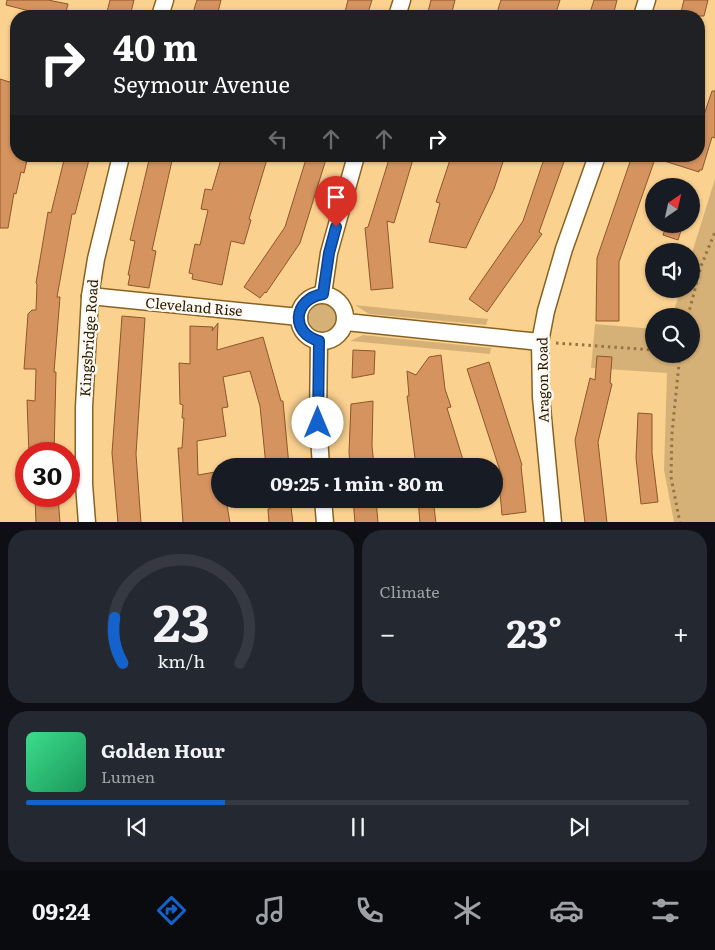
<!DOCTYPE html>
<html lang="en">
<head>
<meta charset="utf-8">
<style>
	:root { --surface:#171b24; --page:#242831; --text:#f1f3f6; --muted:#9ea1a6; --line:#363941; --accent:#1463cd }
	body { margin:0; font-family:Literata,serif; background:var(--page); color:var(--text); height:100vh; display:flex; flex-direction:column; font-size:19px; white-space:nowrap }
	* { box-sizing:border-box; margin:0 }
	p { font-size:16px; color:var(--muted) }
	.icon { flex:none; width:28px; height:28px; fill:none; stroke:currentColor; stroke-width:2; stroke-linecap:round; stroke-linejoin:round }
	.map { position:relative; height:522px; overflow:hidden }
	.panel { display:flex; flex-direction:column; gap:8px; padding:8px; background:#0d0f14; flex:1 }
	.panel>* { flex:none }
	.guide { position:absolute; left:10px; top:10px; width:695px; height:152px; border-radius:20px; box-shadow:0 1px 4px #0004; background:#202124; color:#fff; overflow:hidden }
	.needle { width:32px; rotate:34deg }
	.fabs { position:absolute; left:645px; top:178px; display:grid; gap:10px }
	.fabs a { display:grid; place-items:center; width:55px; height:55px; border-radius:50%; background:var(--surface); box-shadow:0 1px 4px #0004; font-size:25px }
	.speed { position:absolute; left:15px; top:442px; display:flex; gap:10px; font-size:25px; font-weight:700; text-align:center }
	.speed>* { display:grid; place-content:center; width:65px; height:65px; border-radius:50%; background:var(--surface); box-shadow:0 1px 4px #0004; line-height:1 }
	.speed .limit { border:8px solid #d22; background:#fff; color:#111 }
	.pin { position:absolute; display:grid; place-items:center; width:42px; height:42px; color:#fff; margin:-51px -21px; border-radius:50% 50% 50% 0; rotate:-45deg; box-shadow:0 0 5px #0007 }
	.pin .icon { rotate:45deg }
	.me { position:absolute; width:55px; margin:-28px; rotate:0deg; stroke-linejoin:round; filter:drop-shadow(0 0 4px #0008) }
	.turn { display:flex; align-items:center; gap:18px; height:105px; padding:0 20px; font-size:22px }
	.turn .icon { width:65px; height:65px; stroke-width:2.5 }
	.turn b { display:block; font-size:35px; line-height:42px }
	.lanes { display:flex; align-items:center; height:48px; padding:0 20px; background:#0003; justify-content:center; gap:25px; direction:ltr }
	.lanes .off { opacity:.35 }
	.big { font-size:38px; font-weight:700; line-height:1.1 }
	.panel .tile { flex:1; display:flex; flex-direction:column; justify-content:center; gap:8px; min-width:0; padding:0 18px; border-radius:20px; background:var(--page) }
	.panel .dial { align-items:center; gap:0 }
	.dial svg { height:130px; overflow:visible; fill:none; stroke:var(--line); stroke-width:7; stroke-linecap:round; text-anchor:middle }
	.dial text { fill:var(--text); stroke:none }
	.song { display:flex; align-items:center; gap:15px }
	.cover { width:60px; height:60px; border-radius:8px; background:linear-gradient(135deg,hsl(150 70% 55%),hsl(150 70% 35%)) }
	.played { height:5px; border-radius:2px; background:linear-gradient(90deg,var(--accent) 30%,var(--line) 30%) }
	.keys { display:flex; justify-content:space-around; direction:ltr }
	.heat { display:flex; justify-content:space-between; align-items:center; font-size:28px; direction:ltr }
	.panel .tiles { flex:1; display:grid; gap:8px; grid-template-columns:1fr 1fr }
	.tile:last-child { grid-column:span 2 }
	.trip { position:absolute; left:211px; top:458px; width:292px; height:50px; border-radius:25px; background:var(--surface); box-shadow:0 1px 4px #0004; font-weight:700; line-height:50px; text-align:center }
	.dock { display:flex; height:80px; justify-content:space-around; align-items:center; background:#090b0e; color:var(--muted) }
	.dock .icon { width:35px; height:35px }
	.dock .active { color:var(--accent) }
	.dock b { font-size:22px; color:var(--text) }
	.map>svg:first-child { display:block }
	.green { fill:#d6b177 }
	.building { fill:#d5935f; stroke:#8e5729 }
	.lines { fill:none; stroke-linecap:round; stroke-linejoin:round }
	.minor-casing { stroke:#886320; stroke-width:19 }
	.path { stroke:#917547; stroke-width:3; stroke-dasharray:2.5 4; stroke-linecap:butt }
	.minor { stroke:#fff; stroke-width:16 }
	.route-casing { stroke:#0d4085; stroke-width:12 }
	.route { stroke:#1463cd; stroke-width:9 }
	.labels { text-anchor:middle; stroke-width:5; stroke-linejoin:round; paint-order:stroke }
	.street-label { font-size:14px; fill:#2a1b01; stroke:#fdf9f3 }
</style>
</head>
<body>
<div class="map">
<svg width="715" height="523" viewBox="0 0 715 523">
	<rect width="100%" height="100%" fill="#fbd190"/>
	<g class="green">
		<path d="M715 179V522H674L664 470 667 373 591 368 595 324 654 329V354H691V316H672L681 289H691V256Z"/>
		<circle cx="323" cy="318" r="14"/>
		<path d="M355 305 488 319 486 325 369 314Z"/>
		<path d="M363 335 491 348 490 354 350 341Z"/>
	</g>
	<g class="building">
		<path d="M7 0H48L68 4 65 16H49L6 5Z"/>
		<path d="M110 0H134L130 16H106Z"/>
		<path d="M197 0H221L217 16H192Z"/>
		<path d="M348 0H372L367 16H344Z"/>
		<path d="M431 0H455L451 16H427Z"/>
		<path d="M501 0H560L555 16H496Z"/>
		<path d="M594 0H617L613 16H589Z"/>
		<path d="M684 0H708L704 16H680Z"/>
		<path d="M0 79 16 84V156H28L24 173 21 172 16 194 14 193 8 228H0Z"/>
		<path d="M712 91H715V138L712 137 702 170H699V172L658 159V156H699V124H701Z"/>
		<path d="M65 156H90L75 214H72L57 297H60L54 372H56L54 454H29L27 400 35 401 36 369H24L28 314 32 310H36L37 284 36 283 48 212 51 213Z"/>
		<path d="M150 156H173L152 250 156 251 149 288 128 285 130 275H128L135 241 130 240Z"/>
		<path d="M222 156H268L249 219 251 220 244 244 231 241 222 285 192 279 193 274 189 273 195 244 200 245 208 210 201 209 205 189 212 190Z"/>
		<path d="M307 156H327L300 243 266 293 265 292 260 298 244 287 285 227Z"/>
		<path d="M390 156H414L394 223 387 221 393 288 371 290 365 228 368 227Z"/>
		<path d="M453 156H505L494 189 466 248 429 242 440 203 436 202 450 160 452 161Z"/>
		<path d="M545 156H566L539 232 542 234 487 312 469 299 523 221Z"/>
		<path d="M632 156H656L619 262V321H596L597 258Z"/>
		<path d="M667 224H683L678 240 663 235Z"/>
		<path d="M122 316 145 318 136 454 141 523H118L112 453Z"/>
		<path d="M218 323 217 350 263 337 281 401H283L289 466H266L260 406 250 371 223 377 228 407 222 408 226 436 197 441 198 475 215 472 217 480H220V499H226L230 523H183L178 448H182L184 418H182L183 405 180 404 179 363 190 364V326L213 327 212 331Z"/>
		<path d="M353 350 375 351 374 374 352 378Z"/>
		<path d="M441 355 445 389 451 407 447 408 464 463 453 466H416L407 396H409L407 371 416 375 429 357Z"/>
		<path d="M597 356 612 357 610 383 612 384 598 442 607 523H585L575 440 590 378 595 380Z"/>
		<path d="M489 362 522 465 521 466 526 512 502 515 499 481 503 480 467 369Z"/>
		<path d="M373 401 372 446 374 466H350L349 452 351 404Z"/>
		<path d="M638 413 652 414V453L658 502 641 504 636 458Z"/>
		<path d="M35 496H58L60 523H36Z"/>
		<path d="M269 499H290L293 523H269L268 509H270Z"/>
		<path d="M353 499H376L378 523H355Z"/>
		<path d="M418 499H433L436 523H420Z"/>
	</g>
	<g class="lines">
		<g class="minor-casing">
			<g id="minor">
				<path d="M160 16 165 0"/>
				<path d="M397 16 402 0"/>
				<path d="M642 16 647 0"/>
				<path d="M323 294 329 253 356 156"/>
				<circle cx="322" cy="318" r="23"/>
				<path d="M90 296 299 317"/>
				<path d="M346 322 540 342"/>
				<path d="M319 341 318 423 321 466"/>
				<path d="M323 499 325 523"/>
				<path d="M87 523 84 484V407L90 296 96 259 121 156"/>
				<path d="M553 523 541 397 540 342 546 311 564 249 597 156"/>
			</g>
		</g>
		<g class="path">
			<path d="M688 316 701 266 715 232"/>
			<path d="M556 343 654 350"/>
			<path d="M680 354 672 433 671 477 680 523"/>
		</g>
		<use href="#minor" class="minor"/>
	</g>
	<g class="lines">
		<g class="route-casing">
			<path id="route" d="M318 423 319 341C290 333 293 299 323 294L329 253 336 227"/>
		</g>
		<use href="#route" class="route"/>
	</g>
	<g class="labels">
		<g class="street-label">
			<text transform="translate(194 307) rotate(5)" y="5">Cleveland Rise</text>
			<text transform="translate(89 338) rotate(-86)" y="5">Kingsbridge Road</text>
			<text transform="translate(543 380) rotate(-91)" y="5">Aragon Road</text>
		</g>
	</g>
</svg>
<div class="fabs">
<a><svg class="needle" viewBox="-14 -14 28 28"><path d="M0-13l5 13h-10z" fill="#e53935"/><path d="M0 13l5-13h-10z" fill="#9ea1a6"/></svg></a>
<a><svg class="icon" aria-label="sound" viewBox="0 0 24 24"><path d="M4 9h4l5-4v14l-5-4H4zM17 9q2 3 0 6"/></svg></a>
<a><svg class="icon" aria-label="search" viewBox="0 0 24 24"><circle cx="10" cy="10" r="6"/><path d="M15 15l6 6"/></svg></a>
</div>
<div class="speed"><div class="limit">30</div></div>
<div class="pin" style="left:336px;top:227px;background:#d93025"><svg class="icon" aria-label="arrive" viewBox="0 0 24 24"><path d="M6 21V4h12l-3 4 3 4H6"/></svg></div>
<svg class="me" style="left:318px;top:423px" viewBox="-20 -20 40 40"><circle r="19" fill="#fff"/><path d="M0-13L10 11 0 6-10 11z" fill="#1463cd"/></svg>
<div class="trip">09:25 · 1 min · 80 m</div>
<div class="guide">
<div class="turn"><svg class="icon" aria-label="right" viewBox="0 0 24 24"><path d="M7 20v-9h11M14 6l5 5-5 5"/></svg><div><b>40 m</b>Seymour Avenue</div></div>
<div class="lanes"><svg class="icon off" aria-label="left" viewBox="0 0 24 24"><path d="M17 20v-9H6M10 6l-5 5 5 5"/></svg><svg class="icon off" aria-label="ahead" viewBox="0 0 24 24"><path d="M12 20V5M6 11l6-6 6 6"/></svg><svg class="icon off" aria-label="ahead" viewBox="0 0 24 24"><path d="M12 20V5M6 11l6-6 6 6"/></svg><svg class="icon" aria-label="right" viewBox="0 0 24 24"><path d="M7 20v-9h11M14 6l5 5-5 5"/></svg></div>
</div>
</div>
<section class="panel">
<div class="tiles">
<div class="tile dial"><svg viewBox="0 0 100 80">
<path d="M14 69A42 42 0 1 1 86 69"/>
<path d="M14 69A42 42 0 0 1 9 41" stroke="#1463cd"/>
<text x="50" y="56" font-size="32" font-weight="700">23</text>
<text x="50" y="72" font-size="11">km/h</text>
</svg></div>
<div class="tile"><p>Climate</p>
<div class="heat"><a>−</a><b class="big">23°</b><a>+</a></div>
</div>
<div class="tile">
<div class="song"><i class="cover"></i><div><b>Golden Hour</b><p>Lumen</p></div></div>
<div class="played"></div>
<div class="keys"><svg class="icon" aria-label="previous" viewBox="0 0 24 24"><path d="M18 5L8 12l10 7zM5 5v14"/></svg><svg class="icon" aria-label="pause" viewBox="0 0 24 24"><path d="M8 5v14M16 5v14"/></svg><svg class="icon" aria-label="next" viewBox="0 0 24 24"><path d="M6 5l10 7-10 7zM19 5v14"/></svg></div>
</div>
</div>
</section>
<nav class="dock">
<b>09:24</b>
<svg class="icon active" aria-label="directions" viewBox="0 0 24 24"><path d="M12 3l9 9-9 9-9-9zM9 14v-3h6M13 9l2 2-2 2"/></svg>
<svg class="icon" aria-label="music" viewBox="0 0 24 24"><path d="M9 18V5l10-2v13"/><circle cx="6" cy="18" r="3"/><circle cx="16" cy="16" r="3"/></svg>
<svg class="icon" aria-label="phone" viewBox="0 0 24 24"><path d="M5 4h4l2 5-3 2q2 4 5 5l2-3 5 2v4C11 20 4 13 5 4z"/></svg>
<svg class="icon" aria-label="climate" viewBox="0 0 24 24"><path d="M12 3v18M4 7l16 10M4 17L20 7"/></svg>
<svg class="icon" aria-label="car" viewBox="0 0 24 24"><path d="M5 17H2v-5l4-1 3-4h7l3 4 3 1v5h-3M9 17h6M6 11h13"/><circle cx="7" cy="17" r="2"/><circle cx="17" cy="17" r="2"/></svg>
<svg class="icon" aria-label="filters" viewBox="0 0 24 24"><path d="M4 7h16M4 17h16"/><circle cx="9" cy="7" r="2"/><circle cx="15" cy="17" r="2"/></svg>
</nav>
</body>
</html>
